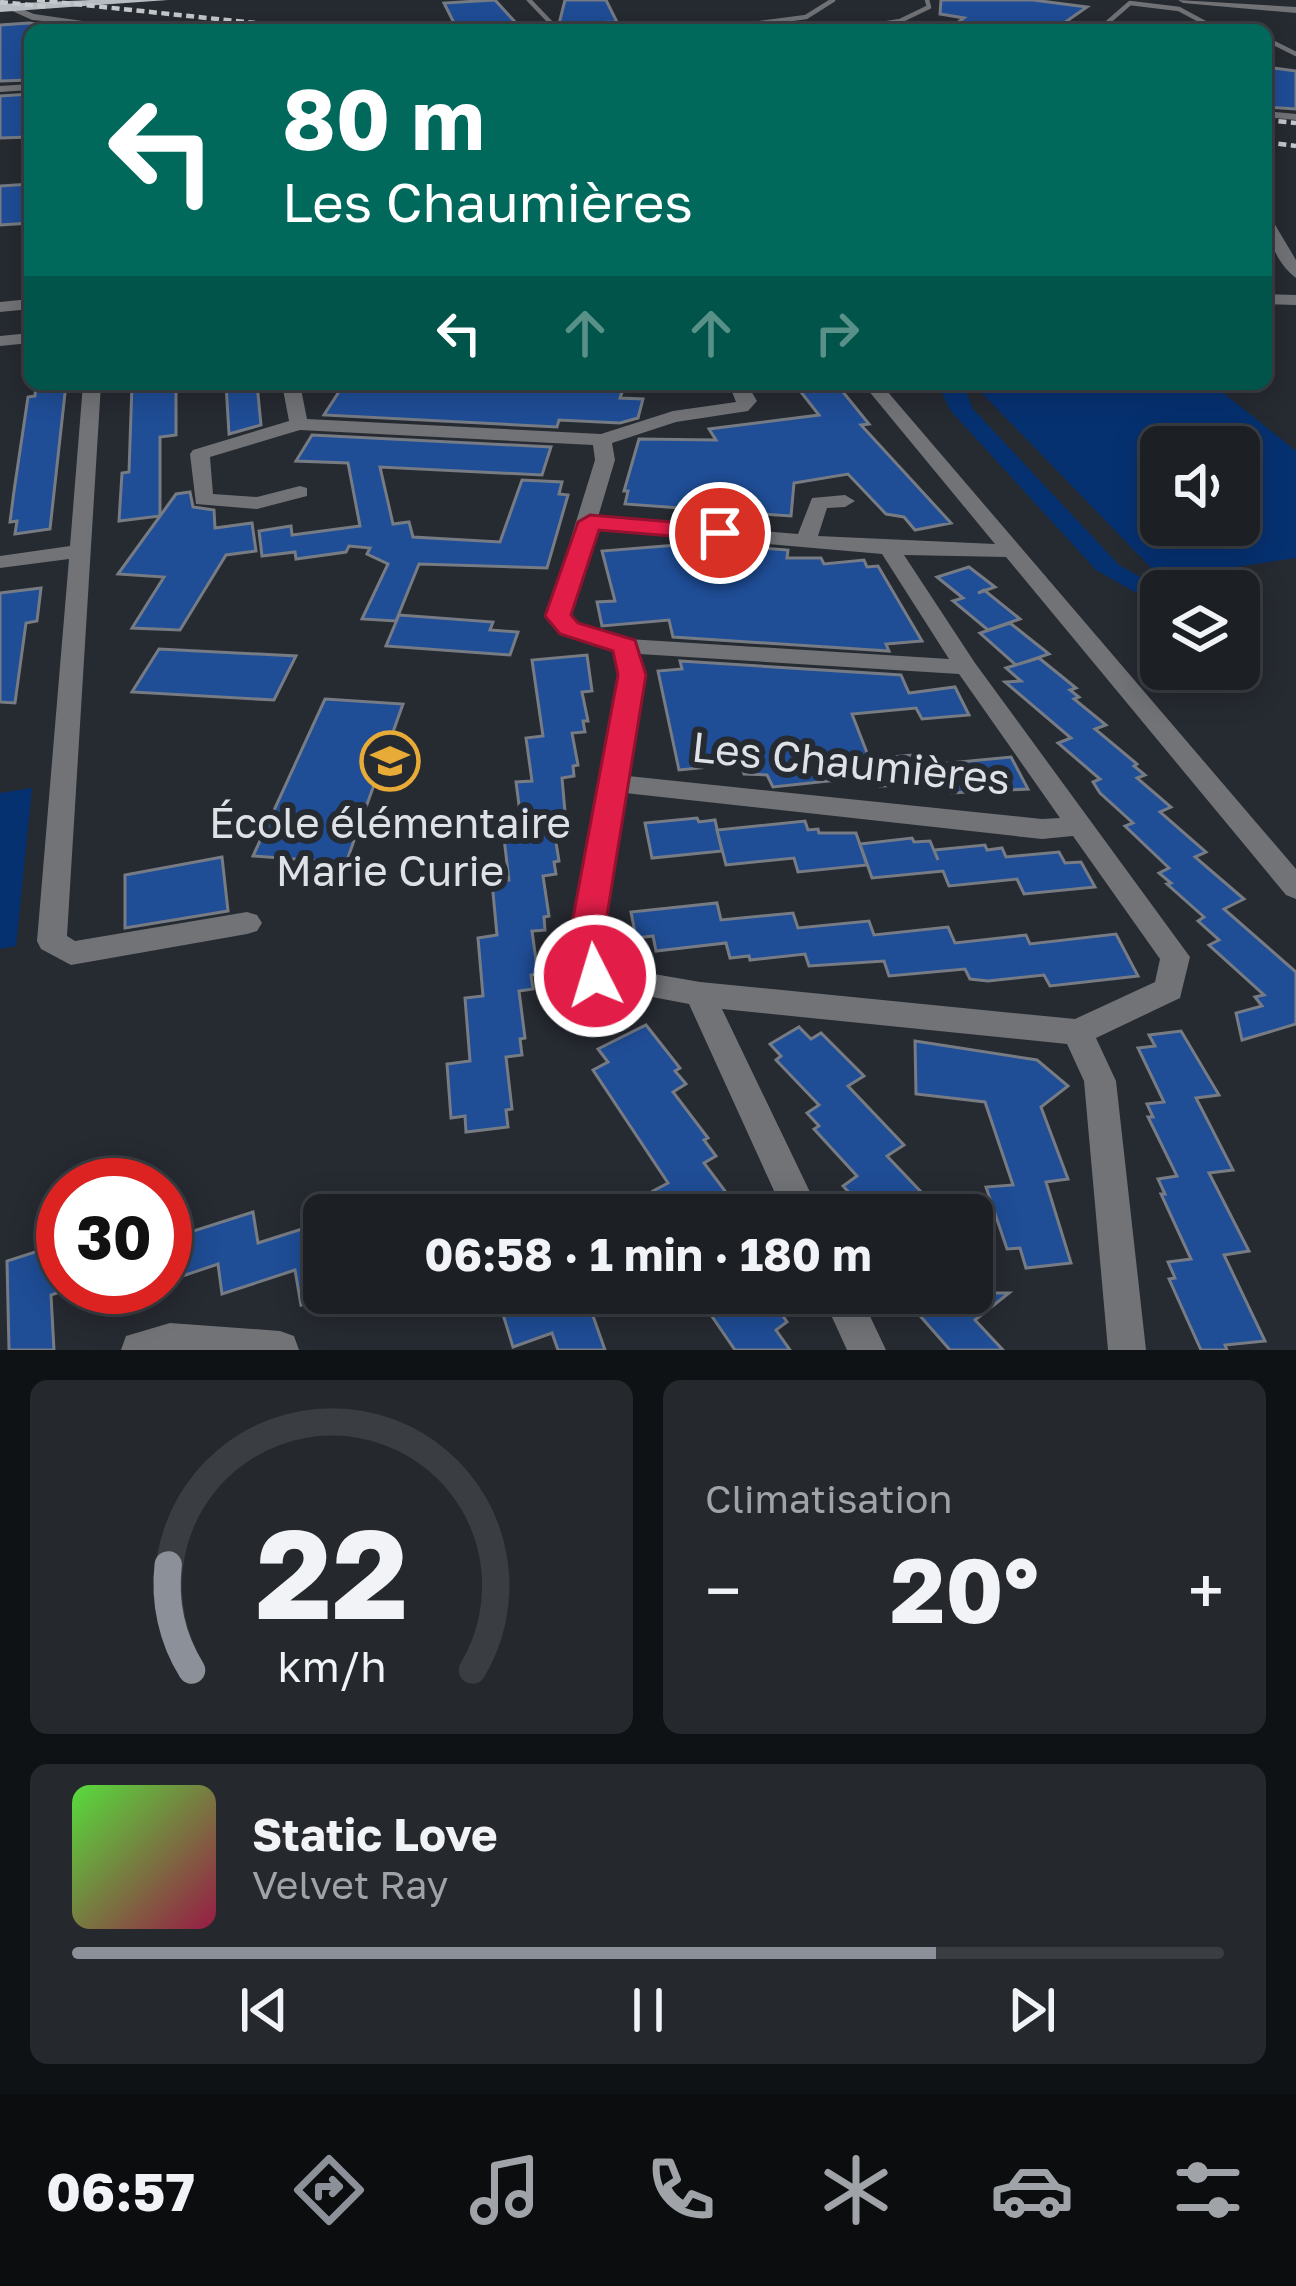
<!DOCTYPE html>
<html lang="fr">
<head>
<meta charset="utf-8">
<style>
	:root { --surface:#1c2025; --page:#25282d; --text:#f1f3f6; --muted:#a0a3a7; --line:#3a3e42; --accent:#8c9099 }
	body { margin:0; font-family:"Golos Text",sans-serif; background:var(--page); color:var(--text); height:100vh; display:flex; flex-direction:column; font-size:45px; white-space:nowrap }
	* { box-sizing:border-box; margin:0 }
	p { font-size:39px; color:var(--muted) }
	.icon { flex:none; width:66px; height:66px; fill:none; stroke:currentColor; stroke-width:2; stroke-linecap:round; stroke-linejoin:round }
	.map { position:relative; height:1350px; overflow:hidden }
	.panel { display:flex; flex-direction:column; gap:30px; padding:30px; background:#0f1214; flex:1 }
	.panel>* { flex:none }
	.hud { position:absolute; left:24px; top:24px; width:1248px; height:366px; border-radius:18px; box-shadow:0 6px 30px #0003,0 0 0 3px var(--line); background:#00695c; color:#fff; overflow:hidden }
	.controls { position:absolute; left:1140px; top:426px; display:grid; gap:24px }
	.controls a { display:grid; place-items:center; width:120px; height:120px; border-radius:18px; background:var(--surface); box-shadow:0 6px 30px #0003,0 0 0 3px var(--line); font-size:60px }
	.speed { position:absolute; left:36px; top:1158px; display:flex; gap:24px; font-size:60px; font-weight:700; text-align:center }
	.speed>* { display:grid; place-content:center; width:156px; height:156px; border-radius:50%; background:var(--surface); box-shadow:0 6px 30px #0003,0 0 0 3px var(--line); line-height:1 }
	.speed .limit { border:18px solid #d22; background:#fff; color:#111 }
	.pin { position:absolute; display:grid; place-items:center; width:102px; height:102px; color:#fff; margin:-51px; border:6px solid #fff; border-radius:50%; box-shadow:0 3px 12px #0007 }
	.me { position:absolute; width:132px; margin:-66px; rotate:355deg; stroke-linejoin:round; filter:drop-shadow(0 0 9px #0008) }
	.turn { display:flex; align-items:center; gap:42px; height:252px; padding:0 60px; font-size:54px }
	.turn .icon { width:156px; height:156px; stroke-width:2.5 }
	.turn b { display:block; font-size:84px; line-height:102px }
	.lanes { display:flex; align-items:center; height:114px; padding:0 60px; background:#0003; justify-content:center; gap:60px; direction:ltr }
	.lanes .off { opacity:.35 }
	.big { font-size:90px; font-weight:700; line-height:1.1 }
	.panel .widget { flex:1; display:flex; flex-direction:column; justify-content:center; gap:18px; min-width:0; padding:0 42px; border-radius:18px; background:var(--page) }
	.panel .dial { align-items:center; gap:0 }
	.dial svg { height:312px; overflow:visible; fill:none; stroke:var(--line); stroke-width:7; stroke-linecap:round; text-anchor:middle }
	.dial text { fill:var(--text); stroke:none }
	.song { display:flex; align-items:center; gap:36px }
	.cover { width:144px; height:144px; border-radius:18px; background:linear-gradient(135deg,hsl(110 70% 55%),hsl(340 70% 35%)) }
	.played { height:12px; border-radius:6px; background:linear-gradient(90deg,var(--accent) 75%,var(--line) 75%) }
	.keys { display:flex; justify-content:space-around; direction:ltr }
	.heat { display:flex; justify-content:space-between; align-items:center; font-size:66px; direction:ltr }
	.panel .tiles { flex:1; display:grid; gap:30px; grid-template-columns:1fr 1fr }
	.widget:last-child { grid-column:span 2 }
	.trip { position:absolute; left:303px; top:1194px; width:690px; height:120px; border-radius:18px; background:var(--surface); box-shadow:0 6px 30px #0003,0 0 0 3px var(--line); font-weight:700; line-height:120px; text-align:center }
	.dock { display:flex; height:192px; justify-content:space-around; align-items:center; background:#0b0d0f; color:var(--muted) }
	.dock .icon { width:84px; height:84px }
	.dock .selected { color:var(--accent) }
	.dock b { font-size:54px; color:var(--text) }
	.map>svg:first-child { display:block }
	.green { fill:#063171; fill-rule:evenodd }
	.building { fill:#1f4d96; stroke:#767b84; stroke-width:3 }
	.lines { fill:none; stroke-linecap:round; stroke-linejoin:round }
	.service-far1 { stroke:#717377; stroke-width:4.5 }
	.service { stroke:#717377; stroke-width:6 }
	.minor { fill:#717377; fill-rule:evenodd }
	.primary { fill:#b8bdc4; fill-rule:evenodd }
	.rail { stroke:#c6c9cd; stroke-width:4.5; stroke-dasharray:8 4.5; stroke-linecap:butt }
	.route { fill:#e11d48; stroke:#92132f; stroke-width:3 }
	.labels { text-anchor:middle; stroke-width:12; stroke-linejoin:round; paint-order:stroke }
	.street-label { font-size:42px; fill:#dee1e5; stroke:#262a31 }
	.poi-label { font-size:42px; fill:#dee1e5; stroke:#262a31 }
</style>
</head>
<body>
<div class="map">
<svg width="1296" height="1350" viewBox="0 0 1296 1350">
	<rect width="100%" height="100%" fill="#262a31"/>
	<g class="green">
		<path d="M938 384H963L973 409 1119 565 1165 591H1161V607L1096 570 950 410Z"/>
		<path d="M1212 384 1296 451V558L1161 578 975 386ZM1239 447V525H1161V447Z"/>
		<path d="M32 788 16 946 0 949V793Z"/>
	</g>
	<g class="building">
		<path d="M495 0 516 23 456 27 444 3Z"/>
		<path d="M565 0H606L617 22 559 24Z"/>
		<path d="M941 0H1033L1087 7 1054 30H1013L957 23 964 18 940 14Z"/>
		<path d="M29 23 50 26 30 30V80L0 81V25Z"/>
		<path d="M1266 67 1296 71V109L1266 107Z"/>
		<path d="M30 94V137L0 138V96Z"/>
		<path d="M30 184V223L0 225V186Z"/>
		<path d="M36 384H66L50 529 15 534 17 521 10 522 14 491 28 397 35 396Z"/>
		<path d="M132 384H176V435L160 437V516L119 521 122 473 129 472Z"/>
		<path d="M226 384H257L261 425 229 434Z"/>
		<path d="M344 384H614L624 387 620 398 643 399 638 418 620 423 559 420 557 427 324 415Z"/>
		<path d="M802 384H834L843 392 869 424 861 425 951 523 915 530 904 517 886 514 848 474 794 483 791 516 625 504 628 491H624L639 439 716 440 709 429 819 415 801 392 808 391Z"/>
		<path d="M312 435 551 447 542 475 380 467 393 524 409 522 413 537 500 542 522 480 562 482 559 494 568 495 547 568 419 564 396 621 362 619 388 564 367 554 370 548 349 546 346 552 296 559 295 552 262 556 259 531 291 526 292 535 360 526 348 463 296 461Z"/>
		<path d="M190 492 193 507 214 510 215 528 252 523 256 551 226 555 180 630 132 628 164 577 118 574 176 494Z"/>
		<path d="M702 543 788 550 787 558H821L824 564 864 560 867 567 878 566 922 641 886 644 889 651 673 637 669 620 602 626 597 602 615 601 602 551Z"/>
		<path d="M969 567 995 587 978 593 984 590 1020 619 988 630 953 601 963 598 937 577Z"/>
		<path d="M41 588 37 621 26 623 15 703 0 702V593Z"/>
		<path d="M399 615 493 622 490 630 518 632 510 655 386 646Z"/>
		<path d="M1010 623 1049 654 1016 665 980 633Z"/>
		<path d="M159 649 296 656 274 700 132 692Z"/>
		<path d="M587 655 592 691 582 692 588 721H583L585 732 572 733 578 765 573 766 574 776 562 778 566 823 553 824 559 861 554 862 556 874 543 876 549 916 544 917 545 930 532 931 538 974 531 975 533 989 519 991 525 1038 520 1039 522 1055 506 1057 512 1109 506 1110 508 1127 466 1132 465 1116 451 1118 447 1064 470 1061 465 998 483 996 478 938 497 935 492 882 509 880 503 830 522 828 516 782 532 781 526 738 543 736 532 660Z"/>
		<path d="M1039 658 1076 688 1070 690 1079 697 1074 699 1106 725 1095 729 1137 764 1134 766 1145 775 1137 778 1171 807 1160 812 1206 852 1195 857 1244 899 1224 909 1296 972V1024L1242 1040 1236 1013 1262 1006 1255 997 1264 995 1209 945 1219 940 1198 921 1204 917 1167 884 1171 883 1159 873 1169 868 1125 826 1133 823 1100 793 1093 782 1100 779 1058 743 1071 738 1005 682 1021 681 1006 668Z"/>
		<path d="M680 661 901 675 909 693 955 687 969 715 922 719 916 708 852 714 876 776 773 787 767 775 744 774 741 764 679 770 658 671 682 669Z"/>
		<path d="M325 699 403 704 346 863 253 856Z"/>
		<path d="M933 753 947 784 880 786 870 759Z"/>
		<path d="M1011 757 1028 789 951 793 938 764Z"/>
		<path d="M697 818 699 822 715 820 722 851 652 858 645 823Z"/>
		<path d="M805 821 808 830 818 829 819 833H856L867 865 798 872 794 858 726 865 717 830Z"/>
		<path d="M912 838 914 842 930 841 938 860 934 850 985 845 987 850 1002 848 1006 857 1059 852 1065 863 1081 862 1095 887 1024 894 1017 879 949 886 943 871 872 878 860 844Z"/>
		<path d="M222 857 228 911 125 928V875Z"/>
		<path d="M717 903 721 920 793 913 798 928 869 921 874 935 948 927 955 943 1026 935 1030 944 1116 934 1138 976 1050 986 1044 975 988 981 970 979 965 969 889 976 884 961 809 966 805 954 750 960 749 956 730 958 726 943 656 951 653 936 636 938 631 912Z"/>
		<path d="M646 1025 680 1068 675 1071 686 1084 673 1092 708 1138 704 1140 716 1156 704 1163 743 1215H670L653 1191 668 1183 593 1070 608 1062 598 1049Z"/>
		<path d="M799 1027 811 1039 821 1033 864 1076 848 1086 904 1145 887 1156 943 1215H834L857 1201 843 1186 857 1176 814 1129 819 1126 807 1113 819 1105 776 1060 781 1056 770 1044Z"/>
		<path d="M1181 1031 1219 1095 1196 1098 1233 1170 1209 1173 1249 1251 1224 1255 1265 1341 1225 1345 1227 1350H1201L1169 1279 1175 1278 1168 1262 1191 1259 1161 1194H1165L1158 1179 1177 1176 1148 1117H1153L1147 1104 1164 1102 1138 1048 1155 1046 1149 1035Z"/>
		<path d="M915 1041 1037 1060 1068 1086 1041 1107 1068 1179 1046 1182 1071 1263 1026 1268 1020 1248 1007 1249 986 1187 1013 1185 985 1102 916 1094Z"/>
		<path d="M253 1212 258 1243 324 1222V1298L301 1305 295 1270 222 1294 218 1264 165 1282V1240Z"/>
		<path d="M63 1243V1291L51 1295 54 1350H9L7 1261Z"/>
		<path d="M544 1293H585L605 1350H558L552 1333 513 1347 501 1308Z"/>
		<path d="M696 1293H767L787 1322 776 1330 790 1350H735Z"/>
		<path d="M900 1293H1009L975 1320 1003 1350H950Z"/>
	</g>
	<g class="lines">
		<g class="service-far1">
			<path d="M529 0 551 23"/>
			<path d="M707 30 806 17 833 0"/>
			<path d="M845 30 900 21 929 7 927 0"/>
			<path d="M1099 30 1130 3 1179 9 1205 23 1243 30"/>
			<path d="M1266 39 1296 54"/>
			<path d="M1266 114 1285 116"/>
		</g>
		<path class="service" d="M1266 114 1296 117"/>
		<g class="minor">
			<path d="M1178 0 1296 7V13L1183 3Z"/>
			<path d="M13 5 34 14 145 30 32 20 10 10Z"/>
			<path d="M30 84V90L0 92V86Z"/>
			<path d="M1266 217 1271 218 1296 260V278C1279 266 1266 238 1266 217Z"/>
			<path d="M1266 294 1296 295V305L1266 304Z"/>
			<path d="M30 299V309L0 312V302Z"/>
			<path d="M30 333V343L0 346V336Z"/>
			<path d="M83 384H101L67 936 75 941 247 912 257 915 262 923 257 931 247 934 71 965 41 949 37 941 69 559 0 568V556L70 546Z"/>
			<path d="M282 384H300L307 419 601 434 673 411 736 402 729 384H747L757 401 748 411 676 422 612 443 615 460 598 517 798 534 812 498 845 495 855 501 845 507 827 508 818 536 995 544 863 384H881L1296 869V899L1286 895 1006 557 904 555 975 663 1190 957 1180 998 1096 1038 1116 1081 1146 1350H1108L1084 1081 1067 1044 722 1009 821 1215H785L689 1004 584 984 572 935 620 675 615 650 561 634 547 616 595 460 593 445 300 430 210 457 213 494 257 497 300 486 307 488V496L257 509 196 504 190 454 193 450 289 421ZM595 529 882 554 949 659 628 639 577 624 570 615ZM639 654 959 674 1060 818 1042 819 628 776 644 675ZM625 793 1042 839 1073 836 1160 959 1155 982 1075 1019 700 982 608 966 602 935Z"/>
			<path d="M821 1293H859L886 1350H847Z"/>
			<path d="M170 1323 280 1331 294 1336 299 1350H121L126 1336Z"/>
		</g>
		<path class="primary" d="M91 0H168L0 12V4Z"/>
		<g class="rail">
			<path d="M37 0 321 30"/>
			<path d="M0 2 50 7"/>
			<path d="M1266 120 1296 123"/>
			<path d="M1266 142 1296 146"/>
		</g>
	</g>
	<path class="route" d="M590 515 720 526 732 533 720 540 599 530 571 615 578 623 635 640 646 675 604 934 613 976 607 986 595 990 583 986 570 934 618 675 613 651 560 634 545 616 578 522Z"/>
	<defs>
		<g id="school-ring" transform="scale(3)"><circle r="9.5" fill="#262a31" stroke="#e8ab37" stroke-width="1.5"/><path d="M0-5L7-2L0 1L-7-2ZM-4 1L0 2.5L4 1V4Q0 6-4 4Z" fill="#e8ab37"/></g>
	</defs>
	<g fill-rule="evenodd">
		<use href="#school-ring" x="390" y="761"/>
	</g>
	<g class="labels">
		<g class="street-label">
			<text transform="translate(851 763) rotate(6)" y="15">Les Chaumières</text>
		</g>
		<g class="poi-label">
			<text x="390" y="838">École élémentaire<tspan x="390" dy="48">Marie Curie</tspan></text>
		</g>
	</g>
</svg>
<div class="controls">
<a><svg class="icon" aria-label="sound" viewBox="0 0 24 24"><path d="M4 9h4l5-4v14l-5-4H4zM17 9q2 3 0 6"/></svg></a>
<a><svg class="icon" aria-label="layers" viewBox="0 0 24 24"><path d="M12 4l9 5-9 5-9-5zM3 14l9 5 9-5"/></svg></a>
</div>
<div class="speed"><div class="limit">30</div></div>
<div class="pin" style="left:720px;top:533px;background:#d93025"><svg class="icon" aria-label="arrive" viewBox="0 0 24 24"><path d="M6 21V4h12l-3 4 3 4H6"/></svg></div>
<svg class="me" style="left:595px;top:976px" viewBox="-20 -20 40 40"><circle r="17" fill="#e11d48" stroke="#fff" stroke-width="3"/><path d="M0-11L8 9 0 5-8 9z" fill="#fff"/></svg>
<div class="trip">06:58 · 1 min · 180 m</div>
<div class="hud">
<div class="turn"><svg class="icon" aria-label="left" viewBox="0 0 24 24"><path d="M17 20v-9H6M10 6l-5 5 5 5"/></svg><div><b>80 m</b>Les Chaumières</div></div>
<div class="lanes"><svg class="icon" aria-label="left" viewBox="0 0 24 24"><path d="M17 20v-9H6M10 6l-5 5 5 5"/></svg><svg class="icon off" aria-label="ahead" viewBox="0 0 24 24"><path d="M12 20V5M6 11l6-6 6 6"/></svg><svg class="icon off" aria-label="ahead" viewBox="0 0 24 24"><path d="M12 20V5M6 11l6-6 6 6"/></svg><svg class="icon off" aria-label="right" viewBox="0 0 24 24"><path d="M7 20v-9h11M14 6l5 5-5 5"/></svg></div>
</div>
</div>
<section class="panel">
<div class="tiles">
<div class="widget dial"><svg viewBox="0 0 100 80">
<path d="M14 69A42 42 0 1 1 86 69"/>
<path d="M14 69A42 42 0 0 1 8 42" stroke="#8c9099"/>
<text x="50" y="56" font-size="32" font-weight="700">22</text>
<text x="50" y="72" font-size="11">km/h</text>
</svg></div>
<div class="widget"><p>Climatisation</p>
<div class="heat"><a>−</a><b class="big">20°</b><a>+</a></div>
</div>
<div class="widget">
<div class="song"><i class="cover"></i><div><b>Static Love</b><p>Velvet Ray</p></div></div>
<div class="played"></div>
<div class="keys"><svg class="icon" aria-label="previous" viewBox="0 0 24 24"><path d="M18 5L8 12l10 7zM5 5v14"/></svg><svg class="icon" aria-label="pause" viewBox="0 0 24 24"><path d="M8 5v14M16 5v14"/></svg><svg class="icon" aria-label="next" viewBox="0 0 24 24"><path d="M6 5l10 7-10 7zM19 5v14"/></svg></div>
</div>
</div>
</section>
<nav class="dock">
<b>06:57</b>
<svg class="icon selected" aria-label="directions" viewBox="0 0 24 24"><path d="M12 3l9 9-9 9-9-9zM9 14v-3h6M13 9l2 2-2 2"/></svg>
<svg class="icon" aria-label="music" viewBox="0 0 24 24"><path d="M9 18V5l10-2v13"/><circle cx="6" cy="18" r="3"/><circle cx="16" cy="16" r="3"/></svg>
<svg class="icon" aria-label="phone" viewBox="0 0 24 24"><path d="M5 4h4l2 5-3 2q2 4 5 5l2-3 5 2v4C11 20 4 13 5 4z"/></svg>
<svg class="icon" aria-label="climate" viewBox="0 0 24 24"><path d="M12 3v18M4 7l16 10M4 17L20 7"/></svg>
<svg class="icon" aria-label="car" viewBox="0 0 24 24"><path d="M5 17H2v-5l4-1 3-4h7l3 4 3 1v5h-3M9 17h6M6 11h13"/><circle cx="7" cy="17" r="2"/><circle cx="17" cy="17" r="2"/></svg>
<svg class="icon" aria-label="filters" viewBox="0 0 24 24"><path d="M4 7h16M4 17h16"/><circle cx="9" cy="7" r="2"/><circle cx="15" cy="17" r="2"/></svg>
</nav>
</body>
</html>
